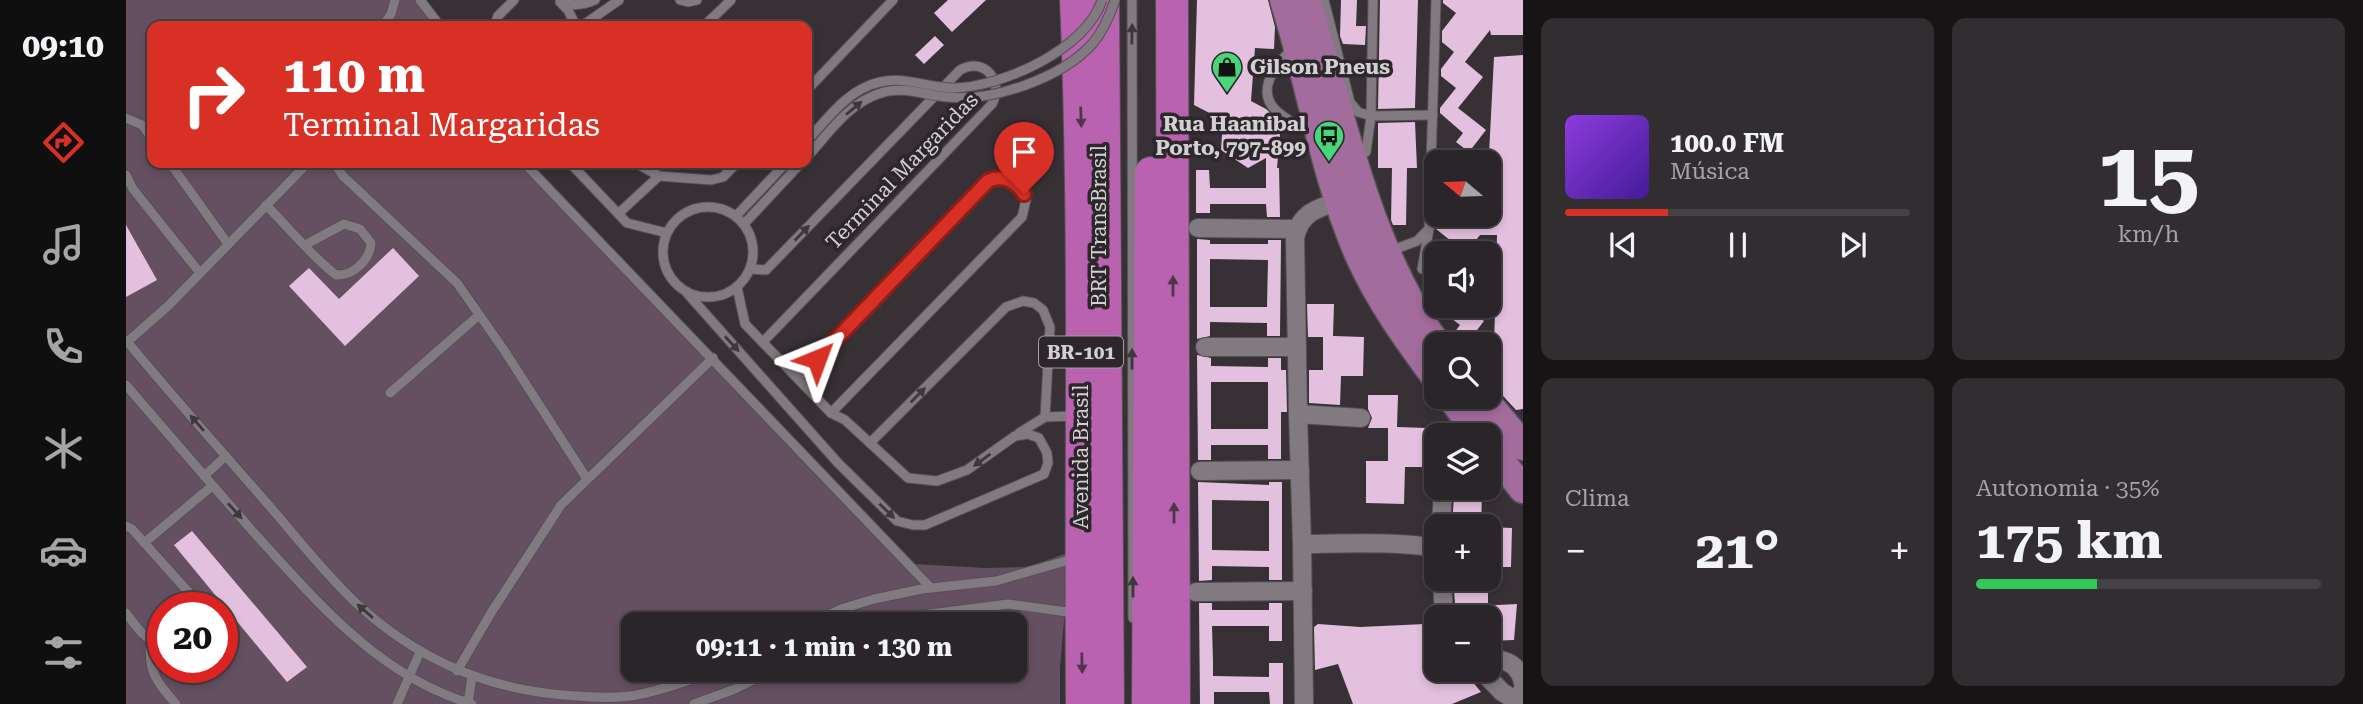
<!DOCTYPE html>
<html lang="pt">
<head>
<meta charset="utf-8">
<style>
	:root { --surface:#292528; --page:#312d30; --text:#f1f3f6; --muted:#a5a5a8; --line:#454245; --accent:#d93025 }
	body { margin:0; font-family:"Roboto Serif",serif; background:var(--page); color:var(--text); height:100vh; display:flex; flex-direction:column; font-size:26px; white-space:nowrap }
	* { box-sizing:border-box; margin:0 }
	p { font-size:23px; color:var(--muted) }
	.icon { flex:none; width:38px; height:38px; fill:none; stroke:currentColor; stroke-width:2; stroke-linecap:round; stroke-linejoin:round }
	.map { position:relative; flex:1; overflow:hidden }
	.details { display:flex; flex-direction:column; gap:18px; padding:18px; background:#171416; width:840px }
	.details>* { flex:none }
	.guide { position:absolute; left:21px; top:21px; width:665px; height:147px; border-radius:14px; box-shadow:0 4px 10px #0003,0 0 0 2px var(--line); background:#d93025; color:#fff; overflow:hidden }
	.needle { width:46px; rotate:289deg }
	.tools { position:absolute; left:1298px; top:150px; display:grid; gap:14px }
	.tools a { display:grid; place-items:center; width:77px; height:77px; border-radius:14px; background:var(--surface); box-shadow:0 4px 10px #0003,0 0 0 2px var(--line); font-size:35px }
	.speed { position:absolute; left:21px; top:592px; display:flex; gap:14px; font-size:35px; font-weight:700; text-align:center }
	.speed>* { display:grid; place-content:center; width:91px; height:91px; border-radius:50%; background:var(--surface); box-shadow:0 4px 10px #0003,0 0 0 2px var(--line); line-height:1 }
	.speed .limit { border:10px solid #d22; background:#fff; color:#111 }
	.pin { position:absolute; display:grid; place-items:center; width:60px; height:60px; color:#fff; margin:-72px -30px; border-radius:50% 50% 50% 0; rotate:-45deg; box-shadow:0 0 7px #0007 }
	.pin .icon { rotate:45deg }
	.me { position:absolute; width:77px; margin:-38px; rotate:44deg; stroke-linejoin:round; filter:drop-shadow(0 0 5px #0008) }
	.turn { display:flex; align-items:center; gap:24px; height:147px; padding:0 21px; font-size:32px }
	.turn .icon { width:91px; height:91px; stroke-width:2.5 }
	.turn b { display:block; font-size:49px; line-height:60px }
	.big { font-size:52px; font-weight:700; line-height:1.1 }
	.details .card { flex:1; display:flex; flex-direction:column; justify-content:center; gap:10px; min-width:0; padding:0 24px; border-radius:14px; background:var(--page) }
	.details .dial { align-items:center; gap:0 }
	.dial b { font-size:91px; line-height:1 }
	.song { display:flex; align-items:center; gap:21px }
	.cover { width:84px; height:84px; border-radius:10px; background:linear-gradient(135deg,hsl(270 70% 55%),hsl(260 70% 35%)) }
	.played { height:7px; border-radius:4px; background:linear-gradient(90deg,var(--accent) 30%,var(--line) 30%) }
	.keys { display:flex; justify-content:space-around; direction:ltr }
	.heat { display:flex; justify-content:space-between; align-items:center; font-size:38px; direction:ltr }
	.charge { height:10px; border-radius:5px; background:linear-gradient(90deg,#34c759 35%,var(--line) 0) }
	.details .tiles { flex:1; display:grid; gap:18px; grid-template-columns:repeat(2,1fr) }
	.trip { position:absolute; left:495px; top:612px; width:406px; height:70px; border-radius:14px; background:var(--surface); box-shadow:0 4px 10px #0003,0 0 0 2px var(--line); font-weight:700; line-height:70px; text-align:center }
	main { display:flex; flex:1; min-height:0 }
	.dock { display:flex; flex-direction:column; width:126px; justify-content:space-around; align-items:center; background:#100f10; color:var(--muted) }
	.dock .icon { width:49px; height:49px }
	.dock .selected { color:var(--accent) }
	.dock b { font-size:32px; color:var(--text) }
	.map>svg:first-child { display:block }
	.green { fill:#655062; fill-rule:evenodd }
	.building { fill:#e3c0de; fill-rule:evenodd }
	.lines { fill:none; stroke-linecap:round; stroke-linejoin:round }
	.lane-casing { stroke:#545054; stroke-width:11 }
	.street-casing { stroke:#545054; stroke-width:20 }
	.primary-casing { stroke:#545054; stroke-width:31 }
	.highway-casing { stroke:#545054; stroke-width:34 }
	.lane { stroke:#817a80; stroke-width:9 }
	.street { stroke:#817a80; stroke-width:18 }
	.primary { stroke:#a26c9d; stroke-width:28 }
	.highway { stroke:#b862b0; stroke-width:32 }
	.lane-bridge-casing { stroke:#545054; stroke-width:11; stroke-linecap:butt }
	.lane-bridge { stroke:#817a80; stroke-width:9 }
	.oneway { fill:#3e383d }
	.oneway2 { fill:#50364d }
	.route-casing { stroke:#8d1f18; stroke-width:18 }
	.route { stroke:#d93025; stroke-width:12 }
	.labels { text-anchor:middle; stroke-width:7; stroke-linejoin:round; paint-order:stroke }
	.shield { fill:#2d272c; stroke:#a19da1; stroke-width:2 }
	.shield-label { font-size:19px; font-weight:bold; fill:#d3d0d3 }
	.poi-label { font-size:21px; font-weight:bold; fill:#d3d0d3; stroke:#2d272c; text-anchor:start }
	.street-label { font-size:21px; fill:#d3d0d3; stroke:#2d272c }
</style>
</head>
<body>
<main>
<nav class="dock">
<b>09:10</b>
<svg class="icon selected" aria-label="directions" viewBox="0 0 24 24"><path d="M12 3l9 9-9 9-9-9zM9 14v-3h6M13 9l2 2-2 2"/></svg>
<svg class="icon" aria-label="music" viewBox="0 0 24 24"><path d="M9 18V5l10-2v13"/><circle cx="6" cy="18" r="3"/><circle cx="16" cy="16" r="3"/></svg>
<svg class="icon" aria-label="phone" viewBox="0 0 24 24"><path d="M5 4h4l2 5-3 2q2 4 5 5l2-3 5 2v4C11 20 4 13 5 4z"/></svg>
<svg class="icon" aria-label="climate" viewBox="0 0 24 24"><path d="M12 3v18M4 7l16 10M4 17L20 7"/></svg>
<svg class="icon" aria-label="car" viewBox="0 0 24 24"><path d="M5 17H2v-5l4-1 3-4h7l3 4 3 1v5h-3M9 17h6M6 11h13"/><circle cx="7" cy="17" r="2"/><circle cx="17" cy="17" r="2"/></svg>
<svg class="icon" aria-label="filters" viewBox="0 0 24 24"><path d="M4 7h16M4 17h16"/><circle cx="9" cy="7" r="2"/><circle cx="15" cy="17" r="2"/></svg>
</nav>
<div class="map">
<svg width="1397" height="704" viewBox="0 0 1397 704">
	<rect width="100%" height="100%" fill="#373136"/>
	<path class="green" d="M0 0H299L319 26H26V163H403L788 564 859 568 902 567 944 552 934 667V704H0ZM37 607H96V667H37ZM508 625H889V670H508Z"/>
	<g class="building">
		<path d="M822 0H860L826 32 808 13Z"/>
		<path d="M1071 0H1142L1149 27 1148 49 1129 48 1125 101 1140 109 1155 123 1151 168H1153L1154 217H1141L1140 204H1084V213H1070V170H1083L1084 188H1140V158L1122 168 1095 150 1097 120 1068 105Z"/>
		<path d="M1215 0H1231L1230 26H1240L1239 45 1217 44 1214 36Z"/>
		<path d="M1254 0H1292L1289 108 1252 109Z"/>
		<path d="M1317 0H1397V35H1365L1364 30 1339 62 1357 77 1332 108 1360 130 1343 152 1330 142 1337 133 1314 113V108L1330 88 1315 76V69L1328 52 1316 42V31L1330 13 1317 3Z"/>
		<path d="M809 36 818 45 798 64 789 55Z"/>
		<path d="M1397 55V409L1390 410 1367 385 1371 235H1354L1339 254H1321L1329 244 1310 229 1320 215H1363V198H1368L1369 172H1364L1363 154 1368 57Z"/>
		<path d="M1289 122 1291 168H1281L1280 225H1267L1265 220 1266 168H1252V123Z"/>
		<path d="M0 225 31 280 0 297Z"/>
		<path d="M1071 239 1084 240V244H1142V240H1155L1154 336H1141V323L1084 322V336L1071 339ZM1084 259 1142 260 1141 307H1084Z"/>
		<path d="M267 248 293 276 219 346 163 286 183 268 213 299Z"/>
		<path d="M1181 304H1208L1207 336 1238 337 1237 376H1215L1214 405 1183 403V370H1197V337H1182Z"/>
		<path d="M1309 306H1339L1358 321 1341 343 1328 333 1334 325Z"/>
		<path d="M1071 355 1085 358V366L1142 367V358H1155V370H1160L1161 412H1155V459H1142V445H1085V460H1072ZM1085 382H1142V429H1085Z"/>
		<path d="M1242 395H1272L1271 427 1302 428 1301 467H1279L1278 504 1240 503V461H1262V428H1242L1246 418 1242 409Z"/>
		<path d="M1072 482 1143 485V482H1156V580H1143V567L1086 566V580L1073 581ZM1086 500 1143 501V551L1086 550Z"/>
		<path d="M1356 494 1355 527H1326L1328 495Z"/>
		<path d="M1363 527 1386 528 1385 567H1363Z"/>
		<path d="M66 531 181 667 161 682 48 545Z"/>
		<path d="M1327 579H1362V603H1329Z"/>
		<path d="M1073 603H1086V610H1143V603H1156V641H1143V626H1086L1087 662V676L1143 677V663H1157V704H1144L1143 692H1088V704H1074Z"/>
		<path d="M1391 604 1388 640 1363 641V618H1352V606Z"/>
		<path d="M1192 624 1234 627 1299 624 1311 638V670H1337L1355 692 1326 704H1227L1212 664 1189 670 1188 627Z"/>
	</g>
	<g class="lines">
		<g class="lane-casing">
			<g id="lane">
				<path d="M294 0 314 26"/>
				<path d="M554 0 562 2 571 0"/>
				<path d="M1006 0 1007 618"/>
				<path d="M1198 0 1224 102 1232 112 1245 116 1247 0"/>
				<path d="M434 2C445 6 458 5 469 0"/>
				<path d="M436 4 442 10 450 26"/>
				<path d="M257 26 265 14 269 0"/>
				<path d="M368 26 372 16 388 0"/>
				<path d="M456 26 493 0"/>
				<path d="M578 26 605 0"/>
				<path d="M1168 47C1148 66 1125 95 1157 116 1166 123 1178 127 1188 132"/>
				<path d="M681 90 767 0"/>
				<path d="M0 118 16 125 26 139"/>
				<path d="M1240 152 1245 116 1307 115"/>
				<path d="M44 163 102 244"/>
				<path d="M208 163 217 176 331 283 378 350 461 479"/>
				<path d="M398 163 805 588"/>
				<path d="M444 163 501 223 541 233"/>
				<path d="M510 163 533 176 585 180 597 177 611 163"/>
				<path d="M0 175 7 189 74 273"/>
				<path d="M140 205C163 228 184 255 210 275 227 276 244 260 245 243L234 229 218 224 179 245"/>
				<circle cx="582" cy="252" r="45"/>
				<path d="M493 213 533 176"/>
				<path d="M610 216 660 163"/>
				<path d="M618 224 675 163"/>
				<path d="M1264 251 1291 241 1303 229 1310 0"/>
				<path d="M624 269 640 270 834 70C859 56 878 82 866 104L637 342"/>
				<path d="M1296 269 1303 229"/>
				<path d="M561 293 712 463 771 521 787 525H799L918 474 922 463 921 453 913 438 902 434 889 436 841 470 811 481 782 478 719 420 705 413 619 324 611 287"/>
				<path d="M0 340C45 395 93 448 139 501 169 535 198 573 231 604 294 662 366 692 451 696 470 697 491 699 510 695 537 690 564 680 591 670"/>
				<path d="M1 342 42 306 182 163"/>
				<path d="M672 378 862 181C879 173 893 184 900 200L896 217 705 413"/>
				<path d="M0 385C43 435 86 485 130 535 192 603 254 677 346 704"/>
				<path d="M264 393 353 315"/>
				<path d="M919 417 949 416"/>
				<path d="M744 443 880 307 897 301 908 303 917 310 924 327 919 417 893 433"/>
				<path d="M78 476 100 456"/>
				<path d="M0 526 6 529 65 595 67 607"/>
				<path d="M18 543 86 486"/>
				<path d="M0 613C10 626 20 643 37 643"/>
				<path d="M682 625 715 609 748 599 796 589 870 581 950 558"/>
				<path d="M747 625 773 618 882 604 949 613"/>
				<path d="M25 641C21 670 31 683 50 704"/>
				<path d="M331 671 365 613 435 505 587 358"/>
				<path d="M271 704 294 652"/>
				<path d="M342 704 346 676"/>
				<path d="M568 704 609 689 647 670"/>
			</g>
		</g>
		<g class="street-casing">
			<g id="street">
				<path d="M1072 228 1171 229"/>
				<path d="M1079 347H1169"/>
				<path d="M1172 414 1169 238C1174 213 1191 208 1214 201"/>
				<path d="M1074 471 1174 470"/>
				<path d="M1315 527 1317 488"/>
				<path d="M1176 544C1203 544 1292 540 1311 550"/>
				<path d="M1316 579 1318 618"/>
				<path d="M1070 592 1177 591"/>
				<path d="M1363 659C1380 658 1394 666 1397 683"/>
				<path d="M1355 670 1376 692 1386 698 1394 696 1397 689"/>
				<path d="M1178 704 1176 544 1172 414 1235 418"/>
			</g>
		</g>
		<g class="primary-casing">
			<g id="primary">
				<path d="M1158 0C1185 84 1198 176 1234 257 1254 301 1282 340 1311 379"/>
				<path d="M1180 0C1217 117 1239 243 1311 345"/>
				<path d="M1325 397 1354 436"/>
				<path d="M1356 397 1397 446"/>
				<path d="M1363 447 1397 489"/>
			</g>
		</g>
		<g class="highway-casing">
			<g id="highway">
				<path d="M950 0C960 235 954 469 956 704"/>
				<path d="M977 0 982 704"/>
				<path d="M1046 0 1048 704"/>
				<path d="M1022 704 1025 173"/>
			</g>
		</g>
		<use href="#lane" class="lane"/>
		<use href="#street" class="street"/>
		<use href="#primary" class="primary"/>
		<use href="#highway" class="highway"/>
		<g class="lane-bridge-casing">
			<g id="lane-bridge">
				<path d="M681 141C702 118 722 89 754 82 780 76 802 88 828 88 876 87 961 49 976 0"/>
				<path d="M681 157C702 134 722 104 752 94 776 85 797 95 821 97 867 102 936 78 967 43 978 30 984 15 989 0"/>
			</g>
		</g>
		<use href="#lane-bridge" class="lane-bridge"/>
	</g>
	<defs><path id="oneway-solid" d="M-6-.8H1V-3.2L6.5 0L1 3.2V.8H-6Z" transform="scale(1.75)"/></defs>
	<g class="oneway">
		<use href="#oneway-solid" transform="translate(1006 34) rotate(-89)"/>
		<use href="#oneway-solid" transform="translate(728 108) rotate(-40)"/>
		<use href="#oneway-solid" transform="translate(676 233) rotate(-46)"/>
		<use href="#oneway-solid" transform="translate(606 344) rotate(47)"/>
		<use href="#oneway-solid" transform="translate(1006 359) rotate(-90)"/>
		<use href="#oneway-solid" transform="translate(792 395) rotate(-45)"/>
		<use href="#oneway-solid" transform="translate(71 423) rotate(-131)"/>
		<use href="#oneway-solid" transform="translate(856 460) rotate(144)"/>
		<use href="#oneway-solid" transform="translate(109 511) rotate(48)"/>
		<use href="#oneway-solid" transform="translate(761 511) rotate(44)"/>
		<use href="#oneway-solid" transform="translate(1007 587) rotate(-90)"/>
		<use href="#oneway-solid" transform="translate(239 611) rotate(-139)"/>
	</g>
	<g class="oneway2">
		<use href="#oneway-solid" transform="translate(955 117) rotate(88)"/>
		<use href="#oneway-solid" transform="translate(1047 286) rotate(-90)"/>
		<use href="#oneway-solid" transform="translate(1048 513) rotate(-90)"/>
		<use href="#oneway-solid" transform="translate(956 663) rotate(89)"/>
	</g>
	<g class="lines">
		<g class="route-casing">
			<path id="route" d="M691 359 862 181C876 174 890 181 898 194"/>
		</g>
		<use href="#route" class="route"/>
	</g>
	<defs>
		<g id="shop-pin" transform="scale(1.575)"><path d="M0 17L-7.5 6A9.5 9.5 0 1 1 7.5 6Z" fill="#48d778" stroke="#2d272c"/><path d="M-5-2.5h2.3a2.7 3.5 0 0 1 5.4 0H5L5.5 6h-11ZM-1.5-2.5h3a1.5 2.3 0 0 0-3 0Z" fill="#111"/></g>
		<g id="bus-pin" transform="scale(1.575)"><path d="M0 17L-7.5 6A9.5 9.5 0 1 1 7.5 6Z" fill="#48d778" stroke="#2d272c"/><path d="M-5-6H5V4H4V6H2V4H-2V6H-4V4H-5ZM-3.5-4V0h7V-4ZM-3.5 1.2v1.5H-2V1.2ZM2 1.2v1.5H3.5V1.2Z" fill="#111"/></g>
	</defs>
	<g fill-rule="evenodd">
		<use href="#shop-pin" x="1101" y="67"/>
		<use href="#bus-pin" x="1203" y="136"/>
	</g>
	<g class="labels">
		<rect class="shield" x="913" y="336.5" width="84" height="31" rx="5"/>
		<g class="shield-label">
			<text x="955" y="359">BR-101</text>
		</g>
		<g class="poi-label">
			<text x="1124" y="74">Gilson Pneus</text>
			<text x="1180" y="131" text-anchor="end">Rua Haanibal<tspan x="1180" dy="24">Porto, 797-899</tspan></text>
		</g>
		<g class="street-label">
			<text transform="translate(776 171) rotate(-46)" y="7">Terminal Margaridas</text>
			<text transform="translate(973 226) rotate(-90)" y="7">BRT TransBrasil</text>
			<text transform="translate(955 457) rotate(-90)" y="7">Avenida Brasil</text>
		</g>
	</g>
</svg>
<div class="tools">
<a><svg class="needle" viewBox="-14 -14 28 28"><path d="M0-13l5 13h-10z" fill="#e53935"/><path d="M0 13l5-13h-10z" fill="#a5a5a8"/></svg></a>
<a><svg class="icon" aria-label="sound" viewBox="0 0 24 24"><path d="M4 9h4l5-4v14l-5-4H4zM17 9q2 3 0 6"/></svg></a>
<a><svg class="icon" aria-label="search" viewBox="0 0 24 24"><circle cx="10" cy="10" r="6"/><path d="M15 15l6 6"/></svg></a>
<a><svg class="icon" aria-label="layers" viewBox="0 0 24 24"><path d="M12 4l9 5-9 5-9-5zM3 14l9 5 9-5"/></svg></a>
<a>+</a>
<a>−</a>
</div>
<div class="speed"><div class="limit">20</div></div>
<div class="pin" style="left:898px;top:194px;background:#d93025"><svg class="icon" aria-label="arrive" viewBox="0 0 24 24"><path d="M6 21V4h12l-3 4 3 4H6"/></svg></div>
<svg class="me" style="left:691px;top:359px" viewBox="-20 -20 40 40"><path d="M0-17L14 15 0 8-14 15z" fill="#d93025" stroke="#fff" stroke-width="4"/></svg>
<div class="trip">09:11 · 1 min · 130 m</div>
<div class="guide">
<div class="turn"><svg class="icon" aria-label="right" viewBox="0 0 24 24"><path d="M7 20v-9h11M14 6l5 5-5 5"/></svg><div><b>110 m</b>Terminal Margaridas</div></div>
</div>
</div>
<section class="details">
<div class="tiles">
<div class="card">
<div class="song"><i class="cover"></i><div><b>100.0 FM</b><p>Música</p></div></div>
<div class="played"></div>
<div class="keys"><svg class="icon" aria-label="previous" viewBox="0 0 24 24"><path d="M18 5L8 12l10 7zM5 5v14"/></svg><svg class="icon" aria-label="pause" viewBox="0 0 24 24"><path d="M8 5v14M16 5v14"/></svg><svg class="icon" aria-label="next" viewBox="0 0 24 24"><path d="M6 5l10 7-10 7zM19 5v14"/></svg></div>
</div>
<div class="card dial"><b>15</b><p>km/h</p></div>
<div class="card"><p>Clima</p>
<div class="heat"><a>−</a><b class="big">21°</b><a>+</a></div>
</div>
<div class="card"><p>Autonomia · 35%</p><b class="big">175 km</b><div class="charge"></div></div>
</div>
</section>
</main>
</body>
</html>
